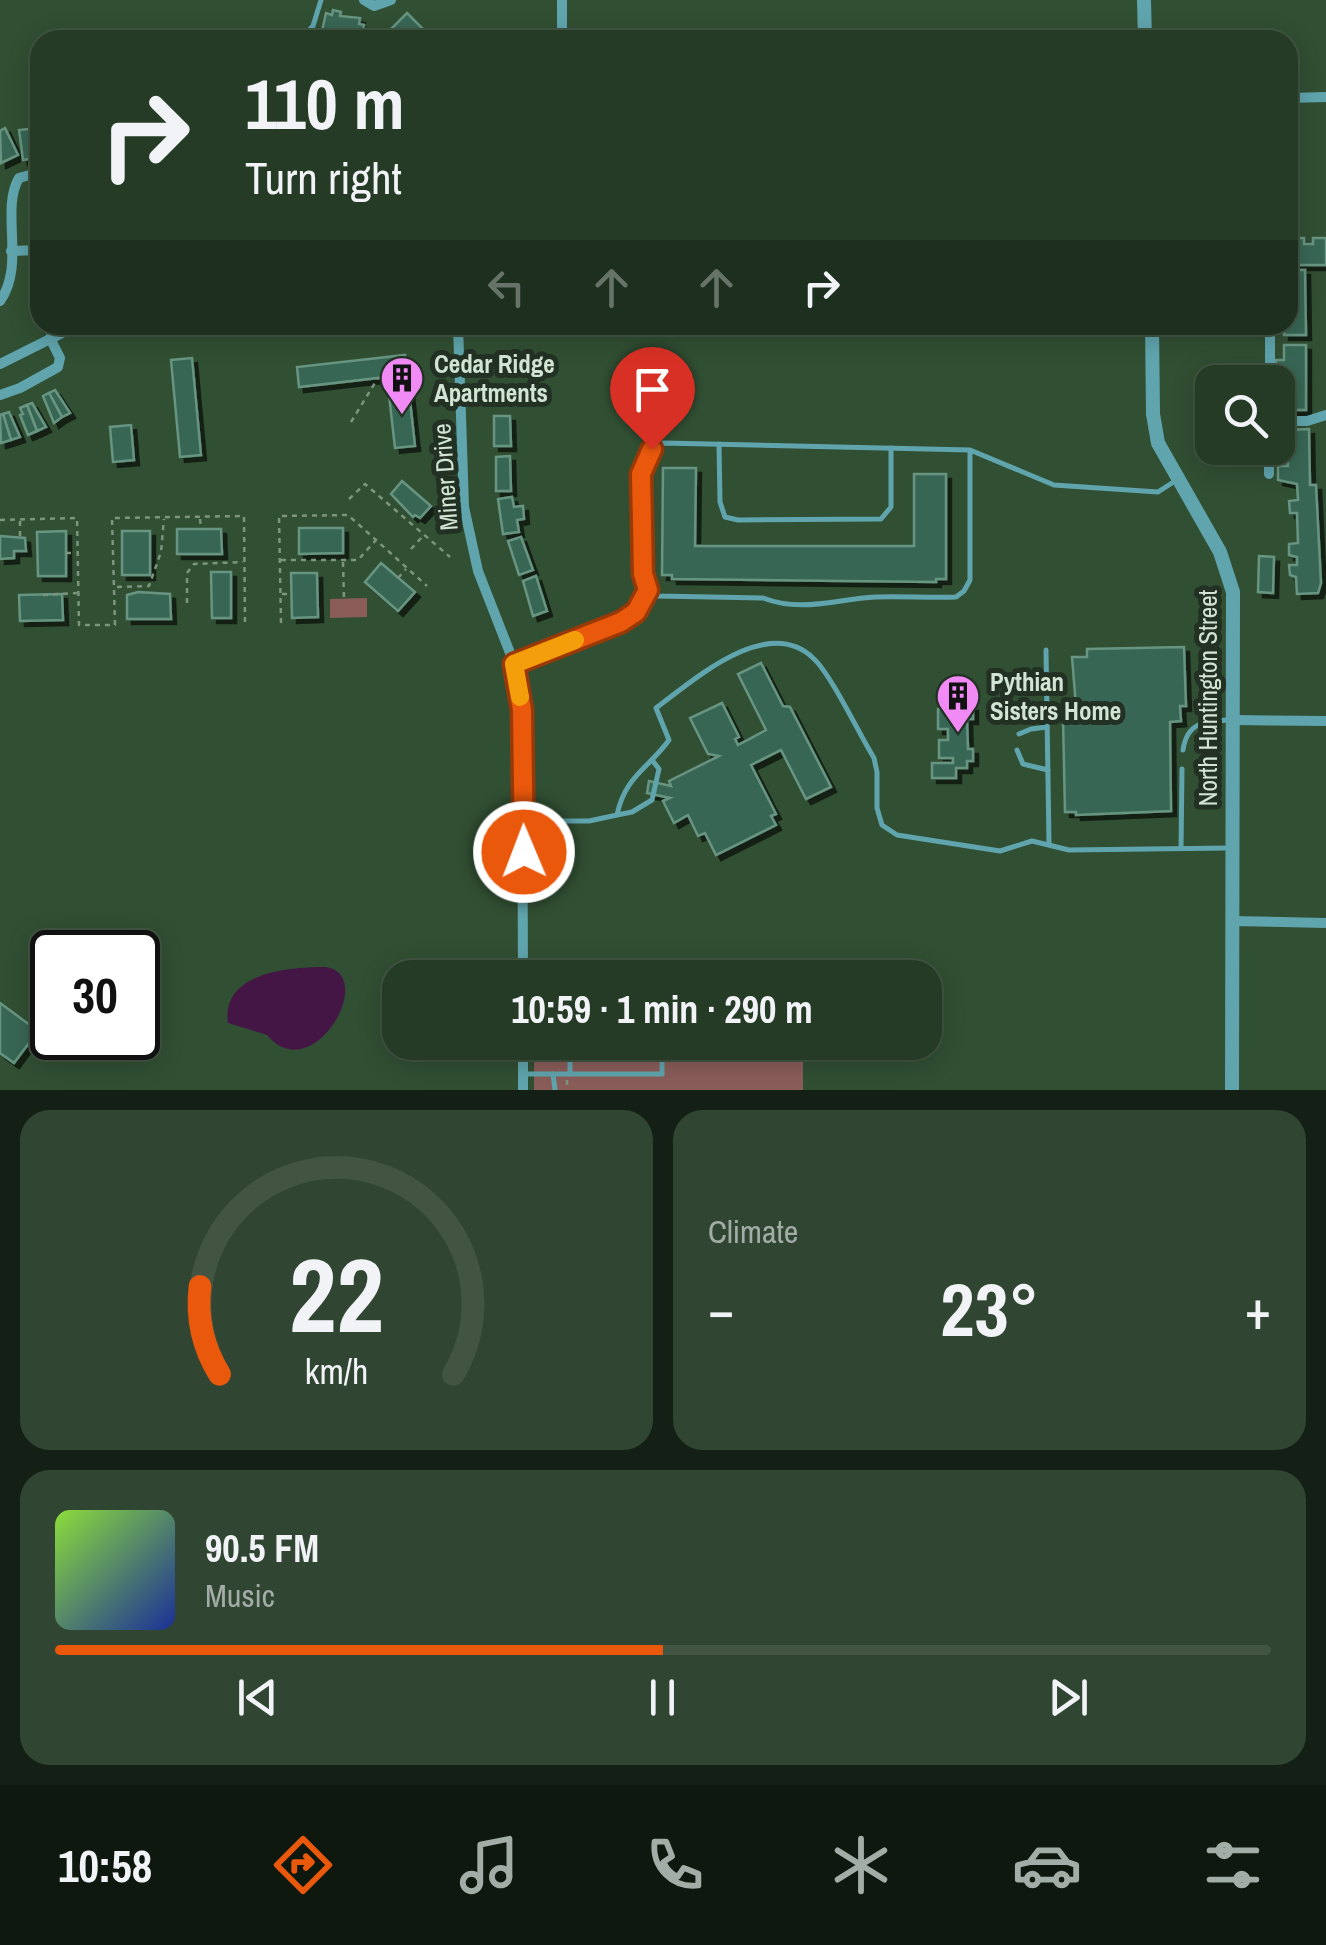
<!DOCTYPE html>
<html lang="en">
<head>
<meta charset="utf-8">
<style>
	:root { --surface:#253b26; --page:#314632; --text:#f1f3f6; --muted:#a3ada7; --line:#425543; --accent:#ea580c }
	body { margin:0; font-family:"Archivo Narrow",sans-serif; background:var(--page); color:var(--text); height:100vh; display:flex; flex-direction:column; font-size:38px; white-space:nowrap }
	* { box-sizing:border-box; margin:0 }
	p { font-size:32px; color:var(--muted) }
	.icon { flex:none; width:55px; height:55px; fill:none; stroke:currentColor; stroke-width:2; stroke-linecap:round; stroke-linejoin:round }
	.map { position:relative; height:1090px; overflow:hidden }
	.drawer { display:flex; flex-direction:column; gap:20px; padding:20px; background:#142015; flex:1 }
	.drawer>* { flex:none }
	.hud { position:absolute; left:30px; top:30px; width:1268px; height:305px; border-radius:30px; box-shadow:0 5px 25px #0003,0 0 0 2px var(--line); background:#253b26; color:var(--text); overflow:hidden }
	.buttons { position:absolute; left:1195px; top:365px; display:grid; gap:20px }
	.buttons a { display:grid; place-items:center; width:100px; height:100px; border-radius:20px; background:var(--surface); box-shadow:0 5px 25px #0003,0 0 0 2px var(--line); font-size:50px }
	.speed { position:absolute; left:30px; top:930px; display:flex; gap:20px; font-size:50px; font-weight:700; text-align:center }
	.speed>* { display:grid; place-content:center; width:130px; height:130px; border-radius:50%; background:var(--surface); box-shadow:0 5px 25px #0003,0 0 0 2px var(--line); line-height:1 }
	.speed .limit { border:5px solid #111; border-radius:15px; background:#fff; color:#111 }
	.pin { position:absolute; display:grid; place-items:center; width:85px; height:85px; color:#fff; margin:-102px -42px; border-radius:50% 50% 50% 0; rotate:-45deg; box-shadow:0 0 10px #0007 }
	.pin .icon { rotate:45deg }
	.me { position:absolute; width:110px; margin:-55px; rotate:359deg; stroke-linejoin:round; filter:drop-shadow(0 0 8px #0008) }
	.turn { display:flex; align-items:center; gap:35px; height:210px; padding:0 50px; font-size:45px }
	.turn .icon { width:130px; height:130px; stroke-width:2.5 }
	.turn b { display:block; font-size:70px; line-height:85px }
	.lanes { display:flex; align-items:center; height:95px; padding:0 50px; background:#0003; justify-content:center; gap:50px; direction:ltr }
	.lanes .off { opacity:.35 }
	.big { font-size:75px; font-weight:700; line-height:1.1 }
	.drawer .card { flex:1; display:flex; flex-direction:column; justify-content:center; gap:15px; min-width:0; padding:0 35px; border-radius:30px; background:var(--page) }
	.drawer .dial { align-items:center; gap:0 }
	.dial svg { height:260px; overflow:visible; fill:none; stroke:var(--line); stroke-width:7; stroke-linecap:round; text-anchor:middle }
	.dial text { fill:var(--text); stroke:none }
	.song { display:flex; align-items:center; gap:30px }
	.cover { width:120px; height:120px; border-radius:15px; background:linear-gradient(135deg,hsl(90 70% 55%),hsl(230 70% 35%)) }
	.played { height:10px; border-radius:5px; background:linear-gradient(90deg,var(--accent) 50%,var(--line) 50%) }
	.keys { display:flex; justify-content:space-around; direction:ltr }
	.heat { display:flex; justify-content:space-between; align-items:center; font-size:55px; direction:ltr }
	.drawer .tiles { flex:1; display:grid; gap:20px; grid-template-columns:1fr 1fr }
	.card:last-child { grid-column:span 2 }
	.trip { position:absolute; left:382px; top:960px; width:560px; height:100px; border-radius:30px; background:var(--surface); box-shadow:0 5px 25px #0003,0 0 0 2px var(--line); font-weight:700; line-height:100px; text-align:center }
	.dock { display:flex; height:160px; justify-content:space-around; align-items:center; background:#0f180f; color:var(--muted) }
	.dock .icon { width:70px; height:70px }
	.dock .current { color:var(--accent) }
	.dock b { font-size:45px; color:var(--text) }
	.map>svg:first-child { display:block }
	.green { fill:#8a5d59 }
	.water { fill:#441646 }
	.building { fill:#396654; stroke:#679582; stroke-width:2.5; filter:url(#shadow) }
	.lines { fill:none; stroke-linecap:round; stroke-linejoin:round }
	.path { stroke:#7d957e; stroke-width:2.5; stroke-dasharray:5 5; stroke-linecap:butt }
	.service { stroke:#60a5ae; stroke-width:5 }
	.minor { stroke:#60a5ae; stroke-width:10 }
	.tertiary { stroke:#60a5ae; stroke-width:14 }
	.route-casing { stroke:#983908; stroke-width:25 }
	.route { stroke:#ea580c; stroke-width:18 }
	.slow { stroke:#f59e0b; stroke-width:18 }
	.labels { text-anchor:middle; stroke-width:10; stroke-linejoin:round; paint-order:stroke }
	.poi-label { font-size:25px; font-weight:bold; fill:#d2e4d3; stroke:#233124; text-anchor:start }
	.street-label { font-size:25px; fill:#d2e4d3; stroke:#233124 }
</style>
</head>
<body>
<div class="map">
<svg width="1326" height="1090" viewBox="0 0 1326 1090">
	<defs>
		<filter id="shadow"><feDropShadow dx="5" dy="5" stdDeviation="0" flood-color="#0009"/></filter>
	</defs>
	<rect width="100%" height="100%" fill="#314f33"/>
	<g class="green">
		<path d="M367 598V617L330 618V599Z"/>
		<rect x="534" y="1043" width="269" height="47"/>
	</g>
	<path class="water" d="M325 967C379 973 313 1090 267 1035L228 1023C221 972 290 967 325 967Z"/>
	<g class="building">
		<path d="M333 10 341 12 340 16 360 18 359 24 364 25 361 40H325L327 32 322 31 326 13 332 15Z"/>
		<path d="M407 13 423 29 418 34 424 40H380Z"/>
		<path d="M5 128 18 155 1 163 0 131Z"/>
		<path d="M38 128 40 157 23 160 19 130Z"/>
		<path d="M1292 238H1304V244H1313V238H1326V265H1288V244H1292Z"/>
		<path d="M1288 270H1305L1306 335H1284V325H1288Z"/>
		<path d="M1284 345H1306V410H1284V394H1278L1276 382H1284L1285 373H1276V360H1284Z"/>
		<path d="M405 355 415 446 395 448 387 377 299 387 297 367Z"/>
		<path d="M192 358 201 455 180 457 171 360Z"/>
		<path d="M55 390 70 413 62 417 49 393Z"/>
		<path d="M49 393 62 417 54 423 43 396Z"/>
		<path d="M32 403 46 427 37 431 27 405Z"/>
		<path d="M27 405 37 431 28 435 20 415 23 414 20 408Z"/>
		<path d="M9 412 20 437 11 440 3 414Z"/>
		<path d="M3 414 11 440 1 443 0 415Z"/>
		<path d="M494 416H510L511 446H494Z"/>
		<path d="M131 425 134 460 113 462 110 427Z"/>
		<path d="M1309 429 1310 485H1316L1321 583 1318 593 1297 594 1296 577 1290 575 1289 565H1297V557L1289 555V544L1298 543 1297 513H1290L1289 501 1298 500 1297 484 1278 480V466H1288L1287 448 1279 446V435L1287 434V430Z"/>
		<path d="M510 456 511 491H496V457Z"/>
		<path d="M663 468H696L695 546H914V474H946V579H936V582L672 579V575H662Z"/>
		<path d="M402 481 431 506 420 518 415 515 413 517 391 494Z"/>
		<path d="M512 497 514 507 523 506 524 519 517 520 519 532 503 534 498 499Z"/>
		<path d="M299 528H343V553L299 554Z"/>
		<path d="M177 529H221L222 554H177Z"/>
		<path d="M66 531V576H38L37 532Z"/>
		<rect x="122" y="531" width="28" height="44"/>
		<path d="M0 536 25 538 26 551H14V558L0 559Z"/>
		<path d="M521 537 533 570 519 575 508 541Z"/>
		<path d="M1259 556 1274 557 1273 593 1258 592Z"/>
		<path d="M381 563 415 592 398 611 365 582Z"/>
		<path d="M211 572H231V618H212Z"/>
		<path d="M291 573H317L318 617 292 618Z"/>
		<path d="M536 576 547 611 533 616 523 581Z"/>
		<path d="M138 592 170 594 171 619H127V595Z"/>
		<path d="M62 594 63 620 20 621 19 595Z"/>
		<path d="M1184 647 1186 706H1180L1181 721 1170 722 1171 811 1076 815V812H1065L1063 719H1077L1072 657H1087V649Z"/>
		<path d="M761 663 783 706 790 707 831 787 806 799 781 750 751 765 776 814 771 816 776 825 716 855 705 833 698 836 688 815 674 823 663 801 670 798 647 793 649 781 671 786 669 781 719 756 708 754 690 718 722 703 739 737 735 739 738 745 766 730 738 674Z"/>
		<path d="M968 698V706H973V719H967L968 749H973V761H967V768H956V778H932V763H953V758H939V740H948V729H938V709H952V699Z"/>
		<path d="M0 1003 38 1031 14 1063 0 1053Z"/>
	</g>
	<g class="lines">
		<g class="path">
			<path d="M351 422 378 378"/>
			<path d="M349 499 365 484 450 557"/>
			<path d="M200 519 201 529"/>
			<path d="M0 520 77 518 79 625H115L112 518 244 516 245 622"/>
			<path d="M20 521V538"/>
			<path d="M411 549 423 536"/>
			<path d="M66 553H76"/>
			<path d="M281 560H358L376 540 427 586"/>
			<path d="M343 562 344 599"/>
			<path d="M398 578 406 569"/>
			<path d="M117 587 149 586 161 552 164 519"/>
			<path d="M282 594H292"/>
			<path d="M43 595 77 593"/>
			<path d="M187 603V573L194 564 243 562"/>
			<path d="M281 623 279 516 348 515 376 540"/>
			<path d="M567 1080V1090"/>
		</g>
		<g class="service">
			<path d="M300 40 313 26 321 0"/>
			<path d="M719 444 720 502 725 517 738 520 881 519 891 507V448"/>
			<path d="M970 450V580L964 591 956 597C929 598 902 596 875 597 836 599 802 613 763 598L658 596 648 589 643 574 641 473 652 449 663 443 970 450 1054 485 1158 492 1175 481"/>
			<path d="M1046 650 1049 843"/>
			<path d="M514 664 621 622 635 611 647 591"/>
			<path d="M1019 734 1031 729 1047 727"/>
			<path d="M1017 750 1023 764 1048 770"/>
			<path d="M1183 750C1187 722 1205 721 1229 720"/>
			<path d="M617 815 632 812 652 800 659 769 652 760"/>
			<path d="M524 821H589L617 815C625 776 649 768 669 740L656 708C694 680 767 614 813 658 831 674 859 734 874 758L877 772V808L882 825 897 835 1000 851 1032 841 1069 850 1229 848"/>
			<path d="M1181 848 1182 769"/>
			<path d="M570 1042V1074"/>
			<path d="M526 1074H662V1042"/>
			<path d="M553 1074 555 1090"/>
		</g>
		<g class="minor">
			<path d="M364 0 374 6 391 0"/>
			<path d="M562 0V40"/>
			<path d="M1288 98 1326 97"/>
			<path d="M11 251 40 250"/>
			<path d="M0 301C26 265 0 210 19 178L40 172"/>
			<path d="M458 325 464 507 478 571 512 658 522 710 523 978"/>
			<path d="M0 364 78 325"/>
			<path d="M1270 382V325"/>
			<path d="M0 395 20 388 58 367 60 358 50 338"/>
			<path d="M1278 421H1307L1326 415"/>
			<path d="M1269 474V448"/>
			<path d="M1232 720 1326 721"/>
			<path d="M1231 921 1326 923"/>
			<path d="M523 1042V1090"/>
		</g>
		<g class="tertiary">
			<path d="M1144 0 1145 40"/>
			<path d="M1152 325 1153 414 1158 443 1220 552 1233 592 1232 1090"/>
		</g>
	</g>
	<g class="lines">
		<g class="route-casing">
			<path id="route" d="M524 852 522 710 514 664 621 622 636 612 648 590 643 574 641 474 652 449"/>
		</g>
		<use href="#route" class="route"/>
		<path class="slow" d="M520 697 514 664 575 640"/>
	</g>
	<defs>
		<g id="building-pin" transform="scale(2.25)"><path d="M0 17L-7.5 6A9.5 9.5 0 1 1 7.5 6Z" fill="#f18af4" stroke="#233124"/><path d="M-4-6H4V6H1V3H-1V6H-4ZM-2.5-4.3h1.7v1.8h-1.7ZM.8-4.3h1.7v1.8H.8ZM-2.5-1h1.7V.8h-1.7ZM.8-1h1.7V.8H.8Z" fill="#111"/></g>
	</defs>
	<g fill-rule="evenodd">
		<use href="#building-pin" x="402" y="378"/>
		<use href="#building-pin" x="958" y="696"/>
	</g>
	<g class="labels">
		<g class="poi-label">
			<text x="434" y="373">Cedar Ridge<tspan x="434" dy="29">Apartments</tspan></text>
			<text x="990" y="691">Pythian<tspan x="990" dy="29">Sisters Home</tspan></text>
		</g>
		<g class="street-label">
			<text transform="translate(445 477) rotate(-94)" y="9">Miner Drive</text>
			<text transform="translate(1208 698) rotate(-90)" y="9">North Huntington Street</text>
		</g>
	</g>
</svg>
<div class="buttons">
<a><svg class="icon" aria-label="search" viewBox="0 0 24 24"><circle cx="10" cy="10" r="6"/><path d="M15 15l6 6"/></svg></a>
</div>
<div class="speed"><div class="limit">30</div></div>
<div class="pin" style="left:652px;top:449px;background:#d93025"><svg class="icon" aria-label="arrive" viewBox="0 0 24 24"><path d="M6 21V4h12l-3 4 3 4H6"/></svg></div>
<svg class="me" style="left:524px;top:852px" viewBox="-20 -20 40 40"><circle r="17" fill="#ea580c" stroke="#fff" stroke-width="3"/><path d="M0-11L8 9 0 5-8 9z" fill="#fff"/></svg>
<div class="trip">10:59 · 1 min · 290 m</div>
<div class="hud">
<div class="turn"><svg class="icon" aria-label="right" viewBox="0 0 24 24"><path d="M7 20v-9h11M14 6l5 5-5 5"/></svg><div><b>110 m</b>Turn right</div></div>
<div class="lanes"><svg class="icon off" aria-label="left" viewBox="0 0 24 24"><path d="M17 20v-9H6M10 6l-5 5 5 5"/></svg><svg class="icon off" aria-label="ahead" viewBox="0 0 24 24"><path d="M12 20V5M6 11l6-6 6 6"/></svg><svg class="icon off" aria-label="ahead" viewBox="0 0 24 24"><path d="M12 20V5M6 11l6-6 6 6"/></svg><svg class="icon" aria-label="right" viewBox="0 0 24 24"><path d="M7 20v-9h11M14 6l5 5-5 5"/></svg></div>
</div>
</div>
<section class="drawer">
<div class="tiles">
<div class="card dial"><svg viewBox="0 0 100 80">
<path d="M14 69A42 42 0 1 1 86 69"/>
<path d="M14 69A42 42 0 0 1 8 42" stroke="#ea580c"/>
<text x="50" y="56" font-size="32" font-weight="700">22</text>
<text x="50" y="72" font-size="11">km/h</text>
</svg></div>
<div class="card"><p>Climate</p>
<div class="heat"><a>−</a><b class="big">23°</b><a>+</a></div>
</div>
<div class="card">
<div class="song"><i class="cover"></i><div><b>90.5 FM</b><p>Music</p></div></div>
<div class="played"></div>
<div class="keys"><svg class="icon" aria-label="previous" viewBox="0 0 24 24"><path d="M18 5L8 12l10 7zM5 5v14"/></svg><svg class="icon" aria-label="pause" viewBox="0 0 24 24"><path d="M8 5v14M16 5v14"/></svg><svg class="icon" aria-label="next" viewBox="0 0 24 24"><path d="M6 5l10 7-10 7zM19 5v14"/></svg></div>
</div>
</div>
</section>
<nav class="dock">
<b>10:58</b>
<svg class="icon current" aria-label="directions" viewBox="0 0 24 24"><path d="M12 3l9 9-9 9-9-9zM9 14v-3h6M13 9l2 2-2 2"/></svg>
<svg class="icon" aria-label="music" viewBox="0 0 24 24"><path d="M9 18V5l10-2v13"/><circle cx="6" cy="18" r="3"/><circle cx="16" cy="16" r="3"/></svg>
<svg class="icon" aria-label="phone" viewBox="0 0 24 24"><path d="M5 4h4l2 5-3 2q2 4 5 5l2-3 5 2v4C11 20 4 13 5 4z"/></svg>
<svg class="icon" aria-label="climate" viewBox="0 0 24 24"><path d="M12 3v18M4 7l16 10M4 17L20 7"/></svg>
<svg class="icon" aria-label="car" viewBox="0 0 24 24"><path d="M5 17H2v-5l4-1 3-4h7l3 4 3 1v5h-3M9 17h6M6 11h13"/><circle cx="7" cy="17" r="2"/><circle cx="17" cy="17" r="2"/></svg>
<svg class="icon" aria-label="filters" viewBox="0 0 24 24"><path d="M4 7h16M4 17h16"/><circle cx="9" cy="7" r="2"/><circle cx="15" cy="17" r="2"/></svg>
</nav>
</body>
</html>
